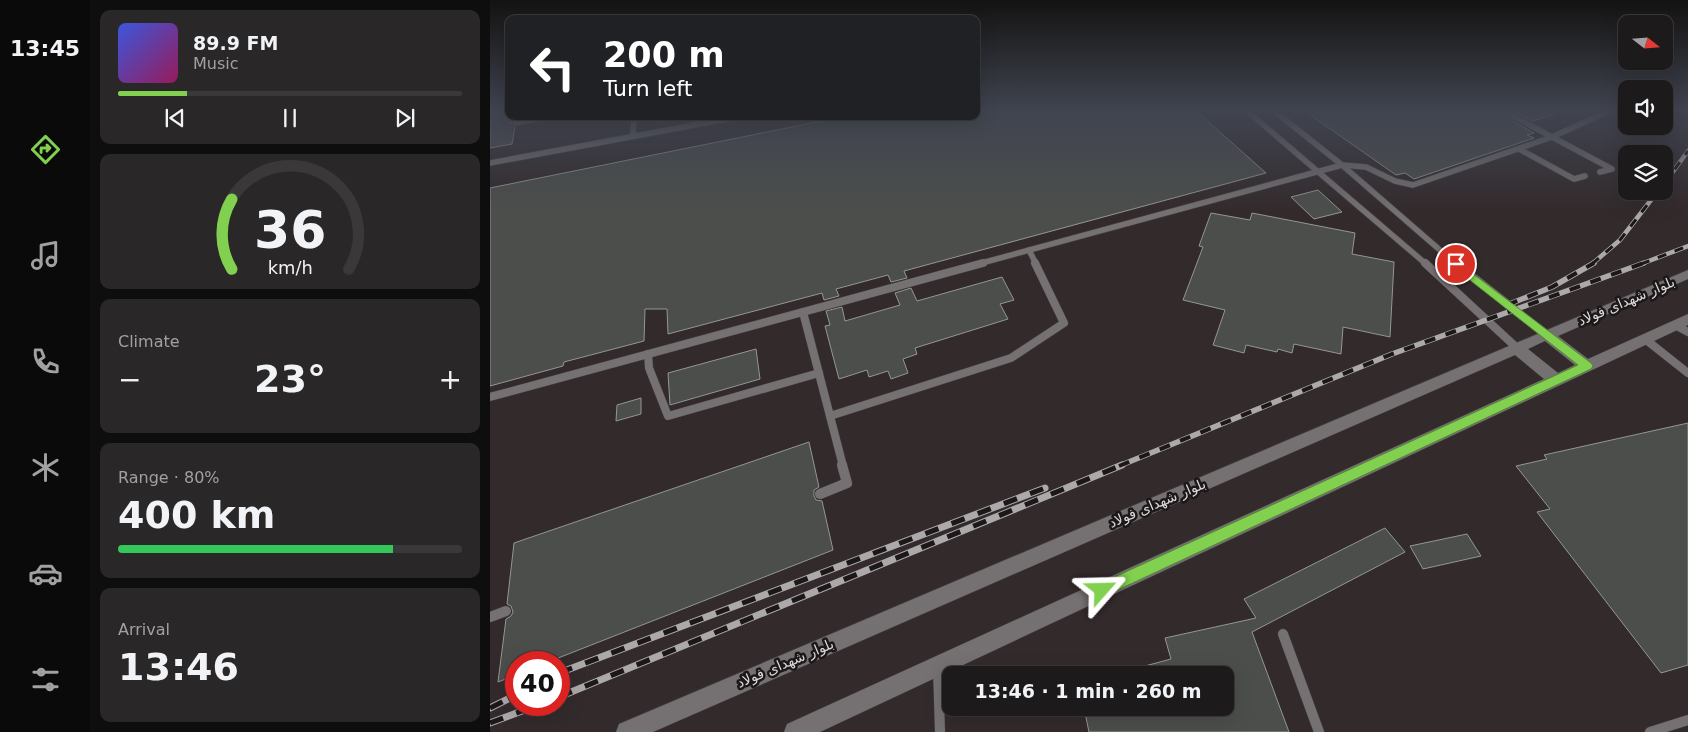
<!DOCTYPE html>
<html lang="en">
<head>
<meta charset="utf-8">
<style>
	:root { --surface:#1c1a1a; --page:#292727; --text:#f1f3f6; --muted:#a0a1a2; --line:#3a3839; --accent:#82d050 }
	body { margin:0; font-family:"DejaVu Sans","Noto Sans Arabic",sans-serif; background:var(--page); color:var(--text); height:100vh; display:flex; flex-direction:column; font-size:19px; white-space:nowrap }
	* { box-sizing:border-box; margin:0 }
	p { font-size:16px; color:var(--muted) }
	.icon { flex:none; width:28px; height:28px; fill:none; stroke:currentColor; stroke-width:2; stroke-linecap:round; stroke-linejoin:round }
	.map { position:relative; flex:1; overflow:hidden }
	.drawer { display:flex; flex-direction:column; gap:10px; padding:10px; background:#0f0e0e; width:400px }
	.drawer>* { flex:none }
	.hud { position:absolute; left:15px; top:15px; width:475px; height:105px; border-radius:10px; box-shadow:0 5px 20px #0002,0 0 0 1px var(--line); background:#202124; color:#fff; overflow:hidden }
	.needle { width:32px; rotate:107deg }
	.fabs { position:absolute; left:1128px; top:15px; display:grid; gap:10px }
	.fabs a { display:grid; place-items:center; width:55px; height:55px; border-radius:10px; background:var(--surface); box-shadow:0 5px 20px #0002,0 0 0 1px var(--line); font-size:25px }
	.speed { position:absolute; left:15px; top:651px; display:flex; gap:10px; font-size:25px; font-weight:700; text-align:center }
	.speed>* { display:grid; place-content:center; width:65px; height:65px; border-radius:50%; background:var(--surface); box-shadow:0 5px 20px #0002,0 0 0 1px var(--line); line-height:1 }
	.speed .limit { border:8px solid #d22; background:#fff; color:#111 }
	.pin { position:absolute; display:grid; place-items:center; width:42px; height:42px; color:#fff; margin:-21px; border:2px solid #fff; border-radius:50%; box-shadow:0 1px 5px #0007 }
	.me { position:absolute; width:55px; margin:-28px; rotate:65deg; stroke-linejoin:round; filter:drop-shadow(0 0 4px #0008) }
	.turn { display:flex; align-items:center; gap:18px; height:105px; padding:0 15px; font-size:22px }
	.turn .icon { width:65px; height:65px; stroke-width:2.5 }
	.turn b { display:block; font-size:35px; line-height:42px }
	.big { font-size:38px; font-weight:700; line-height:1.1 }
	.drawer .tile { flex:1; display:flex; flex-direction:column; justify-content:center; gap:8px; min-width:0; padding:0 18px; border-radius:10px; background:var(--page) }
	.drawer .dial { align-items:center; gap:0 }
	.dial svg { height:130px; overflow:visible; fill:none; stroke:var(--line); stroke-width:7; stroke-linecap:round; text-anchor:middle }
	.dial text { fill:var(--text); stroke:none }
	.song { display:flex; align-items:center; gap:15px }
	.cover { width:60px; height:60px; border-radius:8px; background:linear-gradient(135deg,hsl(230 70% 55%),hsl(330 70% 35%)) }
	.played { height:5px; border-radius:2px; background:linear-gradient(90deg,var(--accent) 20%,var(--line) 20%) }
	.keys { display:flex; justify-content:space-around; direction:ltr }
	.heat { display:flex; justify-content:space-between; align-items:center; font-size:28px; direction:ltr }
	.charge { height:8px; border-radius:4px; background:linear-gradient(90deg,#34c759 80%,var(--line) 0) }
	.trip { position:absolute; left:452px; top:666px; width:292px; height:50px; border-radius:10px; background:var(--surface); box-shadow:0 5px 20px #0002,0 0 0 1px var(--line); font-weight:700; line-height:50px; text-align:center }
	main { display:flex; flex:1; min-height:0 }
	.tab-bar { display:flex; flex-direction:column; width:90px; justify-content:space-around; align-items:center; background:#0b0a0a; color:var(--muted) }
	.tab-bar .icon { width:35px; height:35px }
	.tab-bar .on { color:var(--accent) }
	.tab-bar b { font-size:22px; color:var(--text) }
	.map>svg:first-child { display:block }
	.built { fill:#332a2c; fill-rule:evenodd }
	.building { fill:#4c4e4b; stroke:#949793 }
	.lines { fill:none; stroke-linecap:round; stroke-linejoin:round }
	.lane-far2-casing { stroke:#3f3c3d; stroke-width:7 }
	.lane-far1-casing { stroke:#3f3c3d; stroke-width:9 }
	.lane-casing { stroke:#3f3c3d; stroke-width:11 }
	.secondary-casing { stroke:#3f3c3d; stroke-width:1 }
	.lane-far2 { stroke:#757071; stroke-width:5.5 }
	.lane-far1 { stroke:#757071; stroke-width:8 }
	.lane { stroke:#757071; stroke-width:10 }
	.secondary { fill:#757071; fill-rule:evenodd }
	.rail-far2-casing { stroke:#aca9aa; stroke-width:4.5 }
	.rail-far1-casing { stroke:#aca9aa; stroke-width:5.5 }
	.rail-casing { stroke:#aca9aa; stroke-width:7 }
	.rail-far2 { stroke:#1c1819; stroke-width:3; stroke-dasharray:9; stroke-linecap:butt }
	.rail-far1 { stroke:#1c1819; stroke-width:4; stroke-dasharray:11; stroke-linecap:butt }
	.rail { stroke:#1c1819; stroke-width:5; stroke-dasharray:14; stroke-linecap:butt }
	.route { fill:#82d050; stroke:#548734 }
	.labels { text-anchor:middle; stroke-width:5; stroke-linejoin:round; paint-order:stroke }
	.street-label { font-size:14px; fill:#dbd8d9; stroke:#1c1819 }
</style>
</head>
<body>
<main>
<nav class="tab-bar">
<b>13:45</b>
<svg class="icon on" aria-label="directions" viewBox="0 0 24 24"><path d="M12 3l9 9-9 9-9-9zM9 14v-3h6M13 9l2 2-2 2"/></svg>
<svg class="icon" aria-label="music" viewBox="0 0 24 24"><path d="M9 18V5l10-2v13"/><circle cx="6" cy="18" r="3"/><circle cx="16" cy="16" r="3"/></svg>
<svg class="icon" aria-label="phone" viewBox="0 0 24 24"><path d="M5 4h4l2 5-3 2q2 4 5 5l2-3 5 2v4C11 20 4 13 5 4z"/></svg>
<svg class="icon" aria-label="climate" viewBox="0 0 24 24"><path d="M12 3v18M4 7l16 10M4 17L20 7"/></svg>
<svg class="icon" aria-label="car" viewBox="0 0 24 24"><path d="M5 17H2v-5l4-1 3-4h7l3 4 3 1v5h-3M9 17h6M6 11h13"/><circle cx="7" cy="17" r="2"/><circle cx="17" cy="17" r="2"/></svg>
<svg class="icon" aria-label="filters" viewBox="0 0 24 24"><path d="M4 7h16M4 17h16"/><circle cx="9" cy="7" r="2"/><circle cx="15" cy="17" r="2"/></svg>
</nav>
<section class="drawer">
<div class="tile">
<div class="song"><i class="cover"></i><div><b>89.9 FM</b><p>Music</p></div></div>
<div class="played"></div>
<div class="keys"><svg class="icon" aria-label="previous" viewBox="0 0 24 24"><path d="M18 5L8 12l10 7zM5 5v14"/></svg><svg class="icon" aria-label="pause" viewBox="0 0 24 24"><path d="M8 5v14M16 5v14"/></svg><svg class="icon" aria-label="next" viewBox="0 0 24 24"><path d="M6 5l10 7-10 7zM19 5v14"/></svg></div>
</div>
<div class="tile dial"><svg viewBox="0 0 100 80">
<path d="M14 69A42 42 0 1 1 86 69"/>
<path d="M14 69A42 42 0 0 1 14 26" stroke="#82d050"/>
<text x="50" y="56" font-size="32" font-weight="700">36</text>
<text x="50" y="72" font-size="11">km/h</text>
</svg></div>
<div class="tile"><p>Climate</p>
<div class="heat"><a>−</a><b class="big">23°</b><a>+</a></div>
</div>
<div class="tile"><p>Range · 80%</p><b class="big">400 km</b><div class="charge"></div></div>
<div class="tile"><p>Arrival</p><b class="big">13:46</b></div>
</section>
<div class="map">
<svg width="1198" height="732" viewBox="0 0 1198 732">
	<rect width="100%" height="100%" fill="#252223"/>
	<path class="built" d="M0 110H19V116H486V110H1136V126H1174V110H1198V732H0ZM1136 154H1174V191H1136ZM26 662H69V705H26ZM461 675H736V708H461Z"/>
	<g class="building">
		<path d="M0 110H19V116H27L21 122 25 127 22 144 0 148Z"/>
		<path d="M486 110H705L776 173 414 271 417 278 401 282 398 275 346 289 349 296 334 300 332 293 178 334 177 309H155L154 341 74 362 73 366 0 386V188L356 116H486Z"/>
		<path d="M813 110H1007L1010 114 1044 133 1037 135 1044 138 924 179 915 173 906 175Z"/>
		<path d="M1022 110H1066L1067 114 1042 121Z"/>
		<path d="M828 190 852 212 824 219 801 197Z"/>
		<path d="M721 213 760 220 762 213 865 233 862 254 904 262 900 337 853 327 851 354 804 344 802 353 788 349 787 352 756 345 754 353 723 345 735 310 693 300 713 247 709 246Z"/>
		<path d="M512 277 524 300 510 304 518 319 425 348 427 354 413 359 418 373 401 379 398 371 379 377 377 370 349 379 335 326 340 325 336 311 352 307 355 321 410 305 405 293 421 288 427 301Z"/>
		<path d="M266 349 270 379 180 405 178 373Z"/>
		<path d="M151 398V414L126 421 127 405Z"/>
		<path d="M1198 423V665L1171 673 1047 512 1060 509 1026 466 1057 459 1054 455Z"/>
		<path d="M319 442 329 487 324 490V496L326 500 332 501 343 550 58 662H26V675L8 682 16 619 21 616 23 612 21 606 17 604 24 543Z"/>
		<path d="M895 528 915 552 762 632 799 732H599L594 708H736V675H641L640 670 681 659 675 638 766 618 754 599Z"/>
		<path d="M977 534 991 556 933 569 920 546Z"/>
	</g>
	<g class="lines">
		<g class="lane-far2-casing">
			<g id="lane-far2">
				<path d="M756 110 936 264"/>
				<path d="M783 110 852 165 966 264"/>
				<path d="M26 123 60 116"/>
				<path d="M143 136 144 116"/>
				<path d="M1029 149 1084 179 1095 176"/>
				<path d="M0 163 253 116"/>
				<path d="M1110 172 1122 169 1062 137 1121 110"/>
				<path d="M539 250 546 264"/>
				<path d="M488 264 852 165 876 167 905 181 923 185 1062 137 1012 110"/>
			</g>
		</g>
		<g class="lane-far1-casing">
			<g id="lane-far1">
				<path d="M935 263 1027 348"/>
				<path d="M965 263 1057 335"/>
				<path d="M313 312 340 416 521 358 574 323 545 263"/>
				<path d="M1185 325 1198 332"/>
				<path d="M1155 339 1198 373"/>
				<path d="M158 354 159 368 178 416 329 373"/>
				<path d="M0 397 493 263"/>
				<path d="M340 416 353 466"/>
			</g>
		</g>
		<g class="lane-casing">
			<g id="lane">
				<path d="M330 494 357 483 352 465"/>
				<path d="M0 617 16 611"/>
				<path d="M793 634 829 732"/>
				<path d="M448 668 450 732"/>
				<path d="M1160 732 1198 720"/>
			</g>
		</g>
		<g class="secondary-casing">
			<path id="secondary" d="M1198 270V279L1068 336 1098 359 1198 314V325L330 732H294L297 724 1054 379 1025 355 163 732H126L129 724ZM1055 341 1085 365 1068 373 1038 349Z"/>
		</g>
		<use href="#lane-far2" class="lane-far2"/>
		<use href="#lane-far1" class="lane-far1"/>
		<use href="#lane" class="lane"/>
		<use href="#secondary" class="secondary"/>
		<g class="rail-far2-casing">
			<g id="rail-far2">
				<path d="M1174 184 1198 151"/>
				<path d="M1102 264 1130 240 1168 191"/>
				<path d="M1151 264 1198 246"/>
			</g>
		</g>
		<g class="rail-far1-casing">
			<g id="rail-far1">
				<path d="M1017 305 1062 287 1104 263"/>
				<path d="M629 466 902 354 1154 263"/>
			</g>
		</g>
		<g class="rail-casing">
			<g id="rail">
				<path d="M69 673 555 488"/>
				<path d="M69 697 632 465"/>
				<path d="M0 708 26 695"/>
				<path d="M0 723 48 705"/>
			</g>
		</g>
		<use href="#rail-far2" class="rail-far2"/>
		<use href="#rail-far1" class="rail-far1"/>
		<use href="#rail" class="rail"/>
	</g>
	<linearGradient id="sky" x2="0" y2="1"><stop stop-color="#141313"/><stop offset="0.52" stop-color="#404450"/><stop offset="1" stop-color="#404450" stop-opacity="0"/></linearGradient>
	<rect width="1198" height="212" fill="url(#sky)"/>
	<path class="route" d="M966 261 1101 363 1103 366 1101 369 617 595 612 597 607 595 604 590 607 585 1088 365 962 266V262Z"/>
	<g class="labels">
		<g class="street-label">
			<text transform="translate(1136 301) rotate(-23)" y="5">بلوار شهدای فولاد</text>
			<text transform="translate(667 503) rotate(-23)" y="5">بلوار شهدای فولاد</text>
			<text transform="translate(295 663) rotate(-23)" y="5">بلوار شهدای فولاد</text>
		</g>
	</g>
</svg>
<div class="fabs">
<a><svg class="needle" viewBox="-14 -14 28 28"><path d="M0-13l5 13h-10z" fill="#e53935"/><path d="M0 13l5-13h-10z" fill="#a0a1a2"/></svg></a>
<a><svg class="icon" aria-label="sound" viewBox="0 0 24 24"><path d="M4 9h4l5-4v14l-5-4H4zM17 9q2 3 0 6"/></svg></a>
<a><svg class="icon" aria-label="layers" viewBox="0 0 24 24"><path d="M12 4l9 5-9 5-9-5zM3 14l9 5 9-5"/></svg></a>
</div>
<div class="speed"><div class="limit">40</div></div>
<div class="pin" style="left:966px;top:264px;background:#d93025"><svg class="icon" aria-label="arrive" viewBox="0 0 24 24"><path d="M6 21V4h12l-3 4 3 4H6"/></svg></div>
<svg class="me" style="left:612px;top:590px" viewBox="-20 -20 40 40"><path d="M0-17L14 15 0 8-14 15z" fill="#82d050" stroke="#fff" stroke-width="4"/></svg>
<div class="trip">13:46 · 1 min · 260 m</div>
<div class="hud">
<div class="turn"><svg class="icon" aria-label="left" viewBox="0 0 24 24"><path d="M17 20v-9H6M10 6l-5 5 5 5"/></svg><div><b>200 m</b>Turn left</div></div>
</div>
</div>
</main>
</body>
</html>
